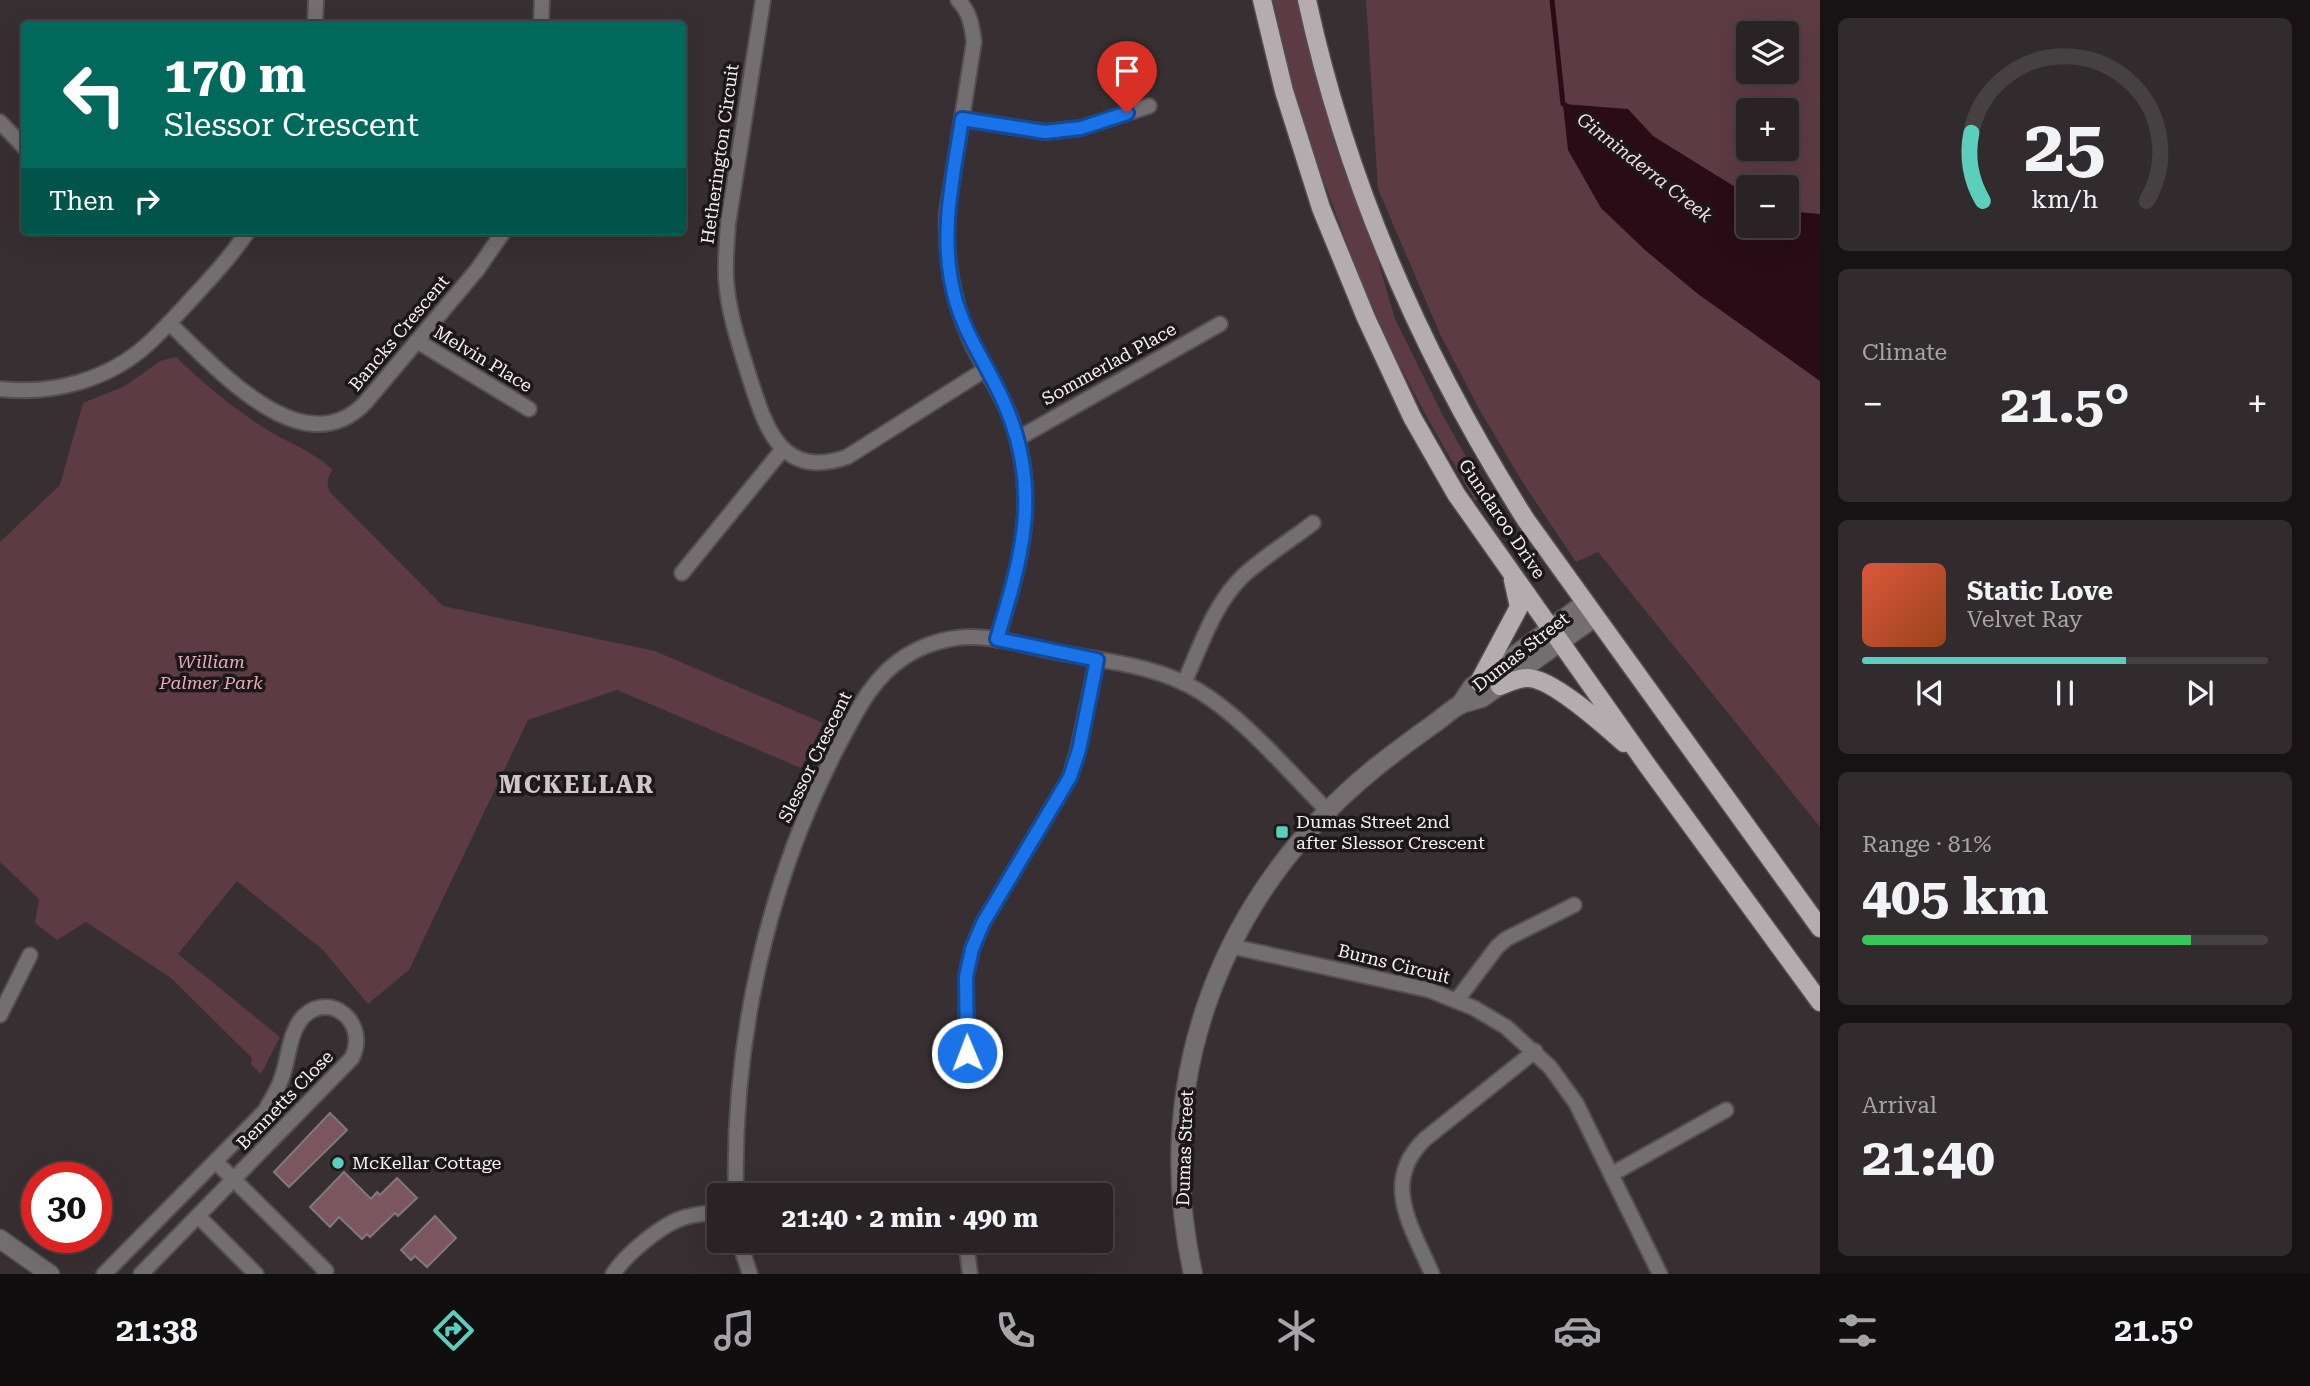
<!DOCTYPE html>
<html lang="en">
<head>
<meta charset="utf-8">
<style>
	:root { --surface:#292325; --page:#312b2d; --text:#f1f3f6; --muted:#a5a4a7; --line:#454042; --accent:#5bcebc }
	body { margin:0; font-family:"Roboto Serif",serif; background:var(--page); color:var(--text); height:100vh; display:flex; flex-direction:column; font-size:26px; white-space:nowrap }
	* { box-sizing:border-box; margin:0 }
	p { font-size:23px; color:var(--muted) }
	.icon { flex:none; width:38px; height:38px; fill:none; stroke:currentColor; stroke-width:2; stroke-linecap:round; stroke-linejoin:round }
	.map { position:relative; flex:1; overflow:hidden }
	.panel { display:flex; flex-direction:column; gap:18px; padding:18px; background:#171314; width:490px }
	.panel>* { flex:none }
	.guide { position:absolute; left:21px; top:21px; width:665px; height:214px; border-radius:7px; box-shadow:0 7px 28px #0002,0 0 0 2px var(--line); background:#00695c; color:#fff; overflow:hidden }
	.buttons { position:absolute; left:1736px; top:21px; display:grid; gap:14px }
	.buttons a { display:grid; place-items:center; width:63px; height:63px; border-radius:7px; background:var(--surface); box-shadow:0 7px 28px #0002,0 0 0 2px var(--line); font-size:35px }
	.speed { position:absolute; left:21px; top:1162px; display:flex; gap:14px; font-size:35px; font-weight:700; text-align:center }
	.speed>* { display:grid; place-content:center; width:91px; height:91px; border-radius:50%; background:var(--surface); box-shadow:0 7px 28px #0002,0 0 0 2px var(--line); line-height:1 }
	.speed .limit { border:10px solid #d22; background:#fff; color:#111 }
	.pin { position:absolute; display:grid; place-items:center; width:60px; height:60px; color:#fff; margin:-72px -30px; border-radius:50% 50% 50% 0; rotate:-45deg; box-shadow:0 0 7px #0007 }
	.pin .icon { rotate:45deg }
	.me { position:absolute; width:77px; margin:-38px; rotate:359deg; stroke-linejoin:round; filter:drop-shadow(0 0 5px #0008) }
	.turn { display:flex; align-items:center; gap:24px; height:147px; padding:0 28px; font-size:32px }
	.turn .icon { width:91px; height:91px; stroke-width:2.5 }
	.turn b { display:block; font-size:49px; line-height:60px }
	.then { display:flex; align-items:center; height:66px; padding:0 28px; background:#0003; gap:14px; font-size:26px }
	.big { font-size:52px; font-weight:700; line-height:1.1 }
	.panel .tile { flex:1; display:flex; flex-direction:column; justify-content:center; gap:10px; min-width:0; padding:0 24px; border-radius:10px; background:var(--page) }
	.panel .dial { align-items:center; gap:0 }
	.dial svg { height:182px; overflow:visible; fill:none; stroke:var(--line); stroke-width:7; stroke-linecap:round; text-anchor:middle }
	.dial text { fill:var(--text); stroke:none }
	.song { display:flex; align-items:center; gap:21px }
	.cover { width:84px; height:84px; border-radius:10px; background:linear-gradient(135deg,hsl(10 70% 55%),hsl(20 70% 35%)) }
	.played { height:7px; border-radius:4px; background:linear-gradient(90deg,var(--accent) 65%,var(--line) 65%) }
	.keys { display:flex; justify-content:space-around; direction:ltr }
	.heat { display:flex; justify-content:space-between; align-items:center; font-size:38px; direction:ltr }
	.charge { height:10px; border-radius:5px; background:linear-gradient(90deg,#34c759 81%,var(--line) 0) }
	.trip { position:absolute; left:707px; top:1183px; width:406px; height:70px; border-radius:7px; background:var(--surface); box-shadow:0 7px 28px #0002,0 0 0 2px var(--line); font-weight:700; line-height:70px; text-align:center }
	.tabs { display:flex; height:112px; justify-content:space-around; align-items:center; background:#100e0f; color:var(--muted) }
	.tabs .icon { width:49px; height:49px }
	.tabs .current { color:var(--accent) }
	.tabs b { font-size:32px; color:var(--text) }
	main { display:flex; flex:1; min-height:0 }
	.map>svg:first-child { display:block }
	.green { fill:#5c3b44; fill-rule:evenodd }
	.water { fill:#290c16 }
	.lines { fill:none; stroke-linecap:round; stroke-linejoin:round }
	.stream { stroke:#290c16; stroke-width:5 }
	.building { fill:#7b5660; stroke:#81787a; stroke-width:2 }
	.minor-casing { stroke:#554e50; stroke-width:18 }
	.tertiary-casing { stroke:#554e50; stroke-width:21 }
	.primary-casing { stroke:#554e50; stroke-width:21 }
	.minor { stroke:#736f70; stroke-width:14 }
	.tertiary { stroke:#736f70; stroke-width:18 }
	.primary { stroke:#b4acae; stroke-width:18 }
	.route-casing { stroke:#114b97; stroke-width:18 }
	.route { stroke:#1a73e8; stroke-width:12 }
	.poi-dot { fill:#5bcebc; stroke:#1c1819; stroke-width:2.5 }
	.labels { text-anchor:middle; stroke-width:7; stroke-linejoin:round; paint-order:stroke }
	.street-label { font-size:18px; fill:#f4eff0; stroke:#1c1819 }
	.park-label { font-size:18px; font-style:italic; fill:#edaabc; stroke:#1c1819 }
	.poi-label { font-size:18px; fill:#f4eff0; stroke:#1c1819; text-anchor:start }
	.water-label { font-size:19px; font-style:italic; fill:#f7dbe1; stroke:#1c1819 }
	.district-label { font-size:24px; font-weight:bold; letter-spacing:2px; fill:#cec5c7; stroke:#1c1819 }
</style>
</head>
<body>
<main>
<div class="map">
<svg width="1820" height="1274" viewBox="0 0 1820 1274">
	<rect width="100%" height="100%" fill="#372f31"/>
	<g class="green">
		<path d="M1273 0H1298L1336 147 1374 247 1395 319 1442 414 1486 492 1475 501 1428 419 1394 355 1358 273 1321 173 1294 90Z"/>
		<path d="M1366 0H1820V827L1598 552 1576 562 1523 483 1479 409 1440 334 1378 189ZM1748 33H1787V72H1748ZM1748 110H1787V149H1748ZM1748 187H1787V226H1748Z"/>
		<path d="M176 357C205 385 235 410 269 431 291 444 314 452 333 470 327 477 326 483 330 492L443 606 655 651 823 723 801 768 617 690 528 720 409 970 368 1004 323 950 237 881 178 954 280 1037 261 1074 251 1064 252 1058 171 978 86 922 57 940 35 923 39 899 0 862V542L60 485 83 403 125 386 160 361Z"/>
	</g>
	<path class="water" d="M1563 104 1628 109 1653 136 1748 195V226H1787V211L1820 214V381L1698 294 1645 250 1601 208 1568 150Z"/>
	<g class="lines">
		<path class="stream" d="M1552 0 1563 104 1567 106"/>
	</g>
	<g class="building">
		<path d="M330 1113 347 1130 289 1187 274 1172Z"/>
		<path d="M344 1172 371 1199 377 1192 380 1195 397 1178 417 1198 398 1216 395 1213 370 1237 367 1234 362 1239 339 1217 330 1227 310 1207Z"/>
		<path d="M435 1216 456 1238 427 1267 415 1256 411 1260 401 1250Z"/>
	</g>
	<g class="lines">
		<g class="minor-casing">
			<g id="minor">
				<path d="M763 0 728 224C727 242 725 260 726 278 728 312 739 344 749 376 765 426 780 480 847 457L986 369"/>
				<path d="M958 0C970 12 972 26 974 42L947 213C945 260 953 305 974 348 986 372 1002 394 1011 419 1040 499 1020 563 997 640"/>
				<path d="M315 24 316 0"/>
				<path d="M541 24 542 0"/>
				<path d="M962 119 1045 132 1081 128 1149 106"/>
				<path d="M0 122 24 147"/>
				<path d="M169 323C214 365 302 468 365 403L477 270 504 231"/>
				<path d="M417 341 529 409"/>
				<path d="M0 389C53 395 109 380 149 343 162 331 174 318 186 305 208 281 230 258 248 231"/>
				<path d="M1017 439 1220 324"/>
				<path d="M682 573 783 449"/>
				<path d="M1184 683C1201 646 1214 603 1244 575 1265 556 1291 540 1313 523"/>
				<path d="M1230 946 1429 990 1474 1008 1506 1027 1550 1067 1576 1103 1660 1274"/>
				<path d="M1457 1000 1497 947 1506 939 1574 905"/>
				<path d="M0 1015 30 955"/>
				<path d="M967 1053 966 977 972 949 983 923 1070 777 1078 750 1097 660"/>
				<path d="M216 1162 326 1271 324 1274"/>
				<path d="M1612 1174 1726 1110"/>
				<path d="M736 1195C732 1042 767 884 837 748 855 714 872 677 906 656 924 645 946 638 967 637 996 636 1027 646 1056 652 1103 661 1157 665 1199 691 1245 719 1288 771 1327 810"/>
				<path d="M198 1216 256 1274"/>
				<path d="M739 1241 750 1274"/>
				<path d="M966 1241 970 1274"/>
				<path d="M104 1274 265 1111C271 1100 278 1090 282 1077 289 1058 289 1031 304 1016 331 991 369 1023 352 1058L141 1274"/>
				<path d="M613 1274C626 1254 663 1223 686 1217 697 1214 708 1213 719 1213"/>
				<path d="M1432 1274C1412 1227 1380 1182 1425 1139L1535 1051"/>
			</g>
		</g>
		<g class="tertiary-casing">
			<g id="tertiary">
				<path d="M1460 705 1472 687 1585 603"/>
				<path d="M0 1239 50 1274"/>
				<path d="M1193 1274C1150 1078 1221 893 1376 767 1395 752 1415 737 1435 723 1443 717 1452 709 1461 704 1468 702 1475 700 1482 698L1595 617"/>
			</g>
		</g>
		<g class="primary-casing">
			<g id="primary">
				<path d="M1262 0 1284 91 1321 208 1366 318 1412 417 1456 494 1647 765 1820 1002"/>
				<path d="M1307 0C1347 185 1425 361 1526 520L1820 928"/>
				<path d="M1479 682 1519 607 1513 580"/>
				<path d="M1500 686C1508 683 1518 678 1527 678 1551 677 1606 727 1624 743"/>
			</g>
		</g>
		<use href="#minor" class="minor"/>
		<use href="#tertiary" class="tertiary"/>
		<use href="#primary" class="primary"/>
	</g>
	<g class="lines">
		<g class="route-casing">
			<path id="route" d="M967 1053 966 977 972 949 983 923 1070 777 1079 750 1097 660 997 639C1022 556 1042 490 1005 405 989 367 964 335 954 294 939 235 953 178 962 119L1045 132 1081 128 1127 113"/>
		</g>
		<use href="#route" class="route"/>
	</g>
	<g class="poi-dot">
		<rect x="1275" y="825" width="14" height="14" rx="3.5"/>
		<circle cx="338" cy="1163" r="7"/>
	</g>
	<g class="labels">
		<g class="street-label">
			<text transform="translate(720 154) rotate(-82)" y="6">Hetherington Circuit</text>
			<text transform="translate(399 333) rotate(-50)" y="6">Bancks Crescent</text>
			<text transform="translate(483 359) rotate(31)" y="6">Melvin Place</text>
			<text transform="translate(1109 364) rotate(-29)" y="6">Sommerlad Place</text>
			<text transform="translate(1502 519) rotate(56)" y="6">Gundaroo Drive</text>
			<text transform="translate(1521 652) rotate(-38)" y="6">Dumas Street</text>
			<text transform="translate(815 757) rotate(-64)" y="6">Slessor Crescent</text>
			<text transform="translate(1394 964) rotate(14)" y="6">Burns Circuit</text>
			<text transform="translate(285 1100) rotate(-46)" y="6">Bennetts Close</text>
			<text transform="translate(1185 1148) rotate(-88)" y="6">Dumas Street</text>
		</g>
		<g class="park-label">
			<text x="211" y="668">William<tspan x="211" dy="21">Palmer Park</tspan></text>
		</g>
		<g class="poi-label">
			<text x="1296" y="828">Dumas Street 2nd<tspan x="1296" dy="21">after Slessor Crescent</tspan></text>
			<text x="352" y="1169">McKellar Cottage</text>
		</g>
		<g class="water-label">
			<text transform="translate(1645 167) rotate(38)" y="7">Ginninderra Creek</text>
		</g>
		<g class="district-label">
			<text x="577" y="793">MCKELLAR</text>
		</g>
	</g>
</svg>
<div class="buttons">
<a><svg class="icon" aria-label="layers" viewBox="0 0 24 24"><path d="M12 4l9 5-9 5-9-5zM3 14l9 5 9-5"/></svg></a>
<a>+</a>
<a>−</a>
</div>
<div class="speed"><div class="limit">30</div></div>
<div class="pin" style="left:1127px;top:113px;background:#d93025"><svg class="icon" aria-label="arrive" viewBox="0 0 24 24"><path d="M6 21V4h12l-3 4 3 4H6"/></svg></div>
<svg class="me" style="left:967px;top:1053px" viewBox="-20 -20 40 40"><circle r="17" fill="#1a73e8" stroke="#fff" stroke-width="3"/><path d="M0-11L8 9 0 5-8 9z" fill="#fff"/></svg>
<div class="trip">21:40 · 2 min · 490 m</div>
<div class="guide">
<div class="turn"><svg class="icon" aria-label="left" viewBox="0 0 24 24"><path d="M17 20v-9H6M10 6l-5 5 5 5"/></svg><div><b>170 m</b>Slessor Crescent</div></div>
<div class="then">Then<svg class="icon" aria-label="right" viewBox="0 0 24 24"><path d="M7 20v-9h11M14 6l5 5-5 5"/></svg></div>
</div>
</div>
<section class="panel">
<div class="tile dial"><svg viewBox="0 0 100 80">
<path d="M14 69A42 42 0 1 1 86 69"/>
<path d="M14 69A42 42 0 0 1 9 39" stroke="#5bcebc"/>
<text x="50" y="56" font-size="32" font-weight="700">25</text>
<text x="50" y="72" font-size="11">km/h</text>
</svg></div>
<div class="tile"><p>Climate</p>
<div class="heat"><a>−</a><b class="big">21.5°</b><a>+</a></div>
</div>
<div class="tile">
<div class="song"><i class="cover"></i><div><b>Static Love</b><p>Velvet Ray</p></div></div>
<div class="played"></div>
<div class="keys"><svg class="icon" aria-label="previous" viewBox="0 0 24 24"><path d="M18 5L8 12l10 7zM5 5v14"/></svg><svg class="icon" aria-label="pause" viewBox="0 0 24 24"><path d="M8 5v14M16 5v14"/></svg><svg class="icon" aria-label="next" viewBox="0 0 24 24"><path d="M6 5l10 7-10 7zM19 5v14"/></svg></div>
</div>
<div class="tile"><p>Range · 81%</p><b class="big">405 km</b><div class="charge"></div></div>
<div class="tile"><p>Arrival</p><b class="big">21:40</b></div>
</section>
</main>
<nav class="tabs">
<b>21:38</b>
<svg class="icon current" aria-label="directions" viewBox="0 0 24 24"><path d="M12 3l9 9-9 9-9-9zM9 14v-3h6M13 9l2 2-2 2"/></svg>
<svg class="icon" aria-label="music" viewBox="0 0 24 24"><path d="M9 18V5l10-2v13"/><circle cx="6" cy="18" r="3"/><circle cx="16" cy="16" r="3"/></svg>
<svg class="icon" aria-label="phone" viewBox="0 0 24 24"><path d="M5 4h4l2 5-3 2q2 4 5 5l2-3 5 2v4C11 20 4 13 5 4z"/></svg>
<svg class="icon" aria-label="climate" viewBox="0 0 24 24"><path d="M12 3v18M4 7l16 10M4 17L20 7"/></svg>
<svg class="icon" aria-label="car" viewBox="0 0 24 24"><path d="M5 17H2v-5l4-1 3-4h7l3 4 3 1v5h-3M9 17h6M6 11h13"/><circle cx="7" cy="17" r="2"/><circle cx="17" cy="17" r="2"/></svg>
<svg class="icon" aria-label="filters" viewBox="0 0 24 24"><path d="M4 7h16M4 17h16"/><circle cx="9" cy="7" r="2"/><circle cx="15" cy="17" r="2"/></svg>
<b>21.5°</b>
</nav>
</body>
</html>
